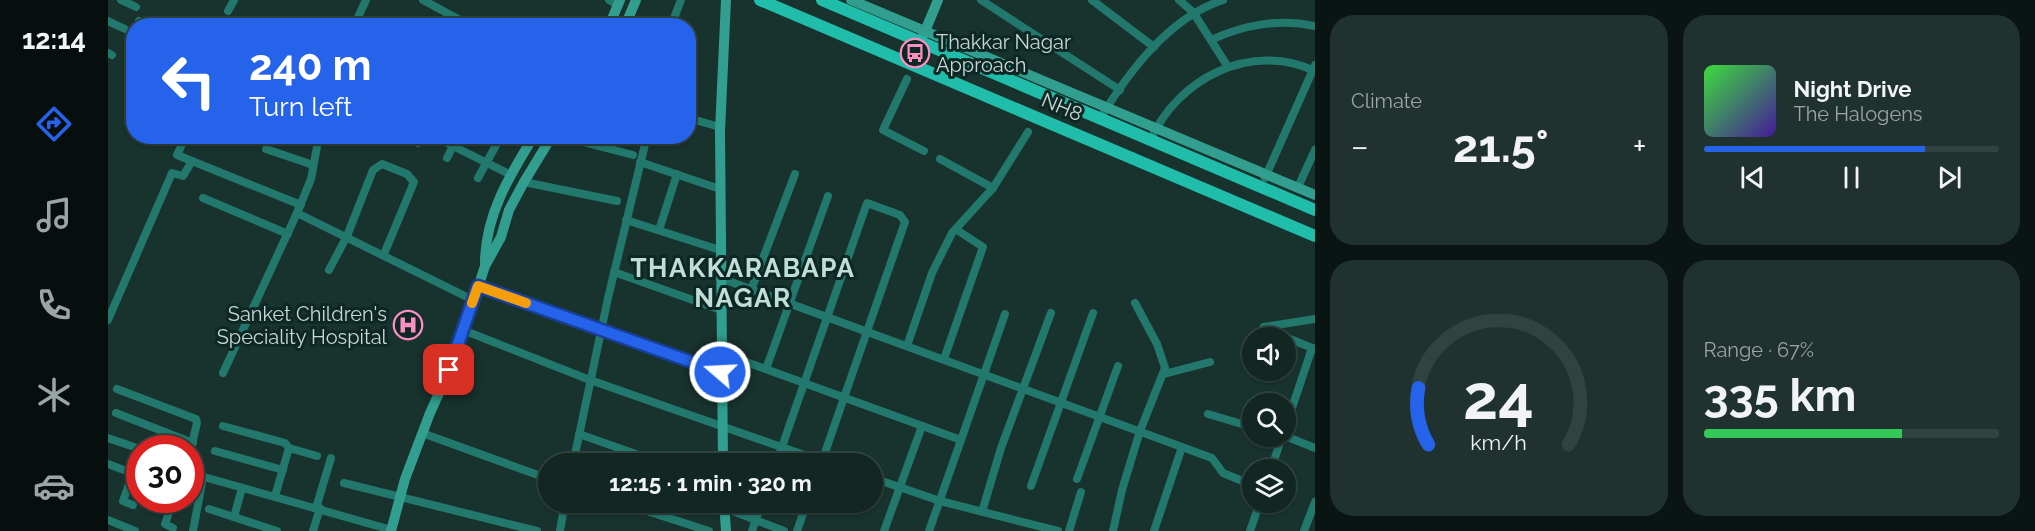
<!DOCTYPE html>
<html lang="en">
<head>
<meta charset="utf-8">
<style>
	:root { --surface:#122622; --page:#1f322f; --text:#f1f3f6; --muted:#9ca5a5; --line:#314340; --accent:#2563eb }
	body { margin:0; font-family:Raleway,sans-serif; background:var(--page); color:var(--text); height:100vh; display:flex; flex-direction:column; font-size:22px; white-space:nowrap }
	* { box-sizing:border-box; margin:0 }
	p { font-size:20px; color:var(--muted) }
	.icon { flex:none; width:33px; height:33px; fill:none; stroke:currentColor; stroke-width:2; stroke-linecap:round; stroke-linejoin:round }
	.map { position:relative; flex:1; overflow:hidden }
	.sheet { display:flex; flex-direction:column; gap:15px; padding:15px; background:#0a1513; width:720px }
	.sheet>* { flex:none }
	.guide { position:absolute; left:18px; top:18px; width:570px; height:126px; border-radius:24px; box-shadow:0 2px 4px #0004,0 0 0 2px var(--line); background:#2563eb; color:#fff; overflow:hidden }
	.controls { position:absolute; left:1134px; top:327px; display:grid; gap:12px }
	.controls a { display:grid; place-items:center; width:54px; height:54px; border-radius:50%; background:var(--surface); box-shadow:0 2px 4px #0004,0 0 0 2px var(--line); font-size:30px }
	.speed { position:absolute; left:18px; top:435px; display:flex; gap:12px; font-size:30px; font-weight:700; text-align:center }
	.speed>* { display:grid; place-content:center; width:78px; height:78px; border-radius:50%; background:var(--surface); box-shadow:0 2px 4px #0004,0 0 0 2px var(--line); line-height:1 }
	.speed .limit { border:9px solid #d22; background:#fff; color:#111 }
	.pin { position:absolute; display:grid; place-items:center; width:51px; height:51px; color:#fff; margin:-26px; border-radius:12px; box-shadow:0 3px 9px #0006 }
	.me { position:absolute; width:66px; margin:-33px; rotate:289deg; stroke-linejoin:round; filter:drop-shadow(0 0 4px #0008) }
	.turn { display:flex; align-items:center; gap:21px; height:126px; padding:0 24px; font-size:27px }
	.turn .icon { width:78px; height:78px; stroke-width:2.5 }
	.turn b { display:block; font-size:42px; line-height:51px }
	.big { font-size:45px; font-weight:700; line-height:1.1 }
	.sheet .card { flex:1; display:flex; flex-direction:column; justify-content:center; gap:9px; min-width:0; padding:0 21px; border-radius:24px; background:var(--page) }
	.sheet .dial { align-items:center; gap:0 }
	.dial svg { height:156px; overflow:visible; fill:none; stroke:var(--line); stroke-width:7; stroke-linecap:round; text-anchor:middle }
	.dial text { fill:var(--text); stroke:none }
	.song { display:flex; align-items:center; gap:18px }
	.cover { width:72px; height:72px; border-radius:9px; background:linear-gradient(135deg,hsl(120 70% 55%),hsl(260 70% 35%)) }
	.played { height:6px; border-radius:3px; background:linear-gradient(90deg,var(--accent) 75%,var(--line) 75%) }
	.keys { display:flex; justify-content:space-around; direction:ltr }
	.heat { display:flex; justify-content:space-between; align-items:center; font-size:33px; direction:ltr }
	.charge { height:9px; border-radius:4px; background:linear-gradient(90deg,#34c759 67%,var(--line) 0) }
	.sheet .tiles { flex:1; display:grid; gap:15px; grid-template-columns:repeat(2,1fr) }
	.trip { position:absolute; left:430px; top:453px; width:345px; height:60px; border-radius:30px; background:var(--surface); box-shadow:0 2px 4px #0004,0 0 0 2px var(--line); font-weight:700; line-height:60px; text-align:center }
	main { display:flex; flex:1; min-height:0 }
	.tab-bar { display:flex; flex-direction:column; width:108px; justify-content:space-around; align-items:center; background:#070f0e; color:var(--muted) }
	.tab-bar .icon { width:42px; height:42px }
	.tab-bar .active { color:var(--accent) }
	.tab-bar b { font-size:27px; color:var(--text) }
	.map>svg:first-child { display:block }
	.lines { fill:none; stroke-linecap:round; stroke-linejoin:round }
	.street { stroke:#22786c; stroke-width:8 }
	.secondary { stroke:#319e8f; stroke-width:10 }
	.primary { stroke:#1fbdaa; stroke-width:12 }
	.route-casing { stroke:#184099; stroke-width:15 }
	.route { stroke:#2563eb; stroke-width:10 }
	.slow { stroke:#f59e0b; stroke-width:10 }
	.labels { text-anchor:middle; stroke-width:6; stroke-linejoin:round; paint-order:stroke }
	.poi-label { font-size:20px; fill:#c8d7d4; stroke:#0d2824; text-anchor:start }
	.street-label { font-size:20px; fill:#c8d7d4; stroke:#0d2824 }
	.district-label { font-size:26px; font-weight:bold; letter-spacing:1.5px; fill:#c0ded8; stroke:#0d2824 }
</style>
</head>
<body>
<main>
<nav class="tab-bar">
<b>12:14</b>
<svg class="icon active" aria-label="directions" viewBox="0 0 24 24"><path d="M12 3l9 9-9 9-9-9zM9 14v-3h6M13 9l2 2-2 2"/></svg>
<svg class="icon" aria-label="music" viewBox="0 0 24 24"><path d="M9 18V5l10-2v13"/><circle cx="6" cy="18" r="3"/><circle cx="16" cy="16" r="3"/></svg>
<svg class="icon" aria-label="phone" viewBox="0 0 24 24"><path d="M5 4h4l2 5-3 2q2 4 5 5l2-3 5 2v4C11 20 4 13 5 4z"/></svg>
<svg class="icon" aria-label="climate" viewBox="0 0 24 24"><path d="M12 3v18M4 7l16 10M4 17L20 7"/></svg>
<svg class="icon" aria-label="car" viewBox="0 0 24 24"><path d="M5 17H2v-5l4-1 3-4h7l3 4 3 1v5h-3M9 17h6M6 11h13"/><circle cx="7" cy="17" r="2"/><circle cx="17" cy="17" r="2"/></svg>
</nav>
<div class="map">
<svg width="1207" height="531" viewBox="0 0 1207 531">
	<rect width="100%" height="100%" fill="#18322d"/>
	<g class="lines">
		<g class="street">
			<path d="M13 0 28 7"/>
			<path d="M315 0 363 26"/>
			<path d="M501 0 510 5"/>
			<path d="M873 0 1012 90"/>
			<path d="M984 0 1046 47"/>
			<path d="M1071 0 1085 12 1120 67"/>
			<path d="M120 11 126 0"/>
			<path d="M0 21 17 29"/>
			<path d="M31 21 40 26"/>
			<path d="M114 26 116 23"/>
			<path d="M246 26 258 0"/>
			<path d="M563 26 573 0"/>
			<path d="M1103 40C1135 25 1172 18 1207 26"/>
			<path d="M0 53 4 55"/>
			<path d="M799 79 775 130 816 151"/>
			<path d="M580 118 612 127"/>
			<path d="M991 120C1020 73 1060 18 1115 0"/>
			<path d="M78 136 69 155 193 205"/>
			<path d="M190 136 210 143"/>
			<path d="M325 136 403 175"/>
			<path d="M452 136 525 155"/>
			<path d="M1042 141C1069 79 1142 41 1207 71"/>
			<path d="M310 143 313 136"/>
			<path d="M158 149 205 165"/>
			<path d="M339 158 350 136"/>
			<path d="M832 159 885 188"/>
			<path d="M532 162 612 189"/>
			<path d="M370 178 392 138"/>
			<path d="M1157 178 1207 65"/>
			<path d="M416 182 509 201"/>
			<path d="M1190 187 1207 150"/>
			<path d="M95 198 180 234"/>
			<path d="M189 213 365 300"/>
			<path d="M518 220 612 250"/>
			<path d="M551 230 569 174"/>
			<path d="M221 270 239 236 265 170 274 164 299 174 306 182 276 254"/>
			<path d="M506 272 613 310"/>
			<path d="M612 278 1104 458 1115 473 1144 485"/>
			<path d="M370 286 612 372"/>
			<path d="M643 290 687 174"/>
			<path d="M0 320 64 173 75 176 84 161"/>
			<path d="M1156 327 1207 319"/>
			<path d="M1155 328 1207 349"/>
			<path d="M355 330 482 380 722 464"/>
			<path d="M799 346 824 273 844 233 885 188 920 132"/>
			<path d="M613 353 853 440 897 314"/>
			<path d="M836 359 875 247 849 230"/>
			<path d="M658 369 720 196"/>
			<path d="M115 373 189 213 203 179 211 136"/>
			<path d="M1056 374 1102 362"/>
			<path d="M9 389 88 419 89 423 82 452"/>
			<path d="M8 413 85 443"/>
			<path d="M1100 414 1144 427"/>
			<path d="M115 426 177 443 181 448"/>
			<path d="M1178 426 1204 348"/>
			<path d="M314 433 441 479"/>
			<path d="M471 434 556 464"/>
			<path d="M1177 436 1207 448"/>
			<path d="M0 438 32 449"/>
			<path d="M107 451 175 470"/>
			<path d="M0 464 32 476"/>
			<path d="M465 464 500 298 539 136"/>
			<path d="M668 464 759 203 792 215 797 222 713 464"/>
			<path d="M1163 470 1174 436"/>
			<path d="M82 473 284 530"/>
			<path d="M765 478 832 501 950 531"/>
			<path d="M969 479 1010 366"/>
			<path d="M236 483 429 531"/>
			<path d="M923 486 985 313"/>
			<path d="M167 496 181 448 209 456"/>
			<path d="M511 502 601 531"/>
			<path d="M25 505 15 501 25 473"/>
			<path d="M208 508 223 458"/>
			<path d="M617 508 676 531"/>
			<path d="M101 509 169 531"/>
			<path d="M874 512 893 448 943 313"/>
			<path d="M126 517 134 488"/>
			<path d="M0 520 27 531"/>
			<path d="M65 528 57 524 65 500"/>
			<path d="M85 531 95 477"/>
			<path d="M205 531 212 508"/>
			<path d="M452 531 457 502"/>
			<path d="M644 531 654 502"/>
			<path d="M689 531 699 502"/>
			<path d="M776 531 814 426"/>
			<path d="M821 531 853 440"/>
			<path d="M961 531 973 492"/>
			<path d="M1005 531 1014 490 1032 431 1057 368 1049 344 1027 303"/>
			<path d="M1046 531 1074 447"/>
			<path d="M1142 531 1152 502"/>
			<path d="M1196 531 1207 502"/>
		</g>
		<g class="secondary">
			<path d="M743 0 1207 195"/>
			<path d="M501 26 512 0"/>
			<path d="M517 26 528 0"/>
			<path d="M815 36 830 0"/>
			<path d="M377 263C377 215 402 175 426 136"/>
			<path d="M615 464 612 131 618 0"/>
			<path d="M616 502 618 531"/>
			<path d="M283 531 297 479 322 413 347 358 377 266 393 237 401 210 416 182 444 136"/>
		</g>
		<g class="primary">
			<path d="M652 0 1207 236"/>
			<path d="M714 0 1207 210"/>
		</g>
	</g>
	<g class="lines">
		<g class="route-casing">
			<path id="route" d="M341 370 370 286 612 372"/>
		</g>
		<use href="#route" class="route"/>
		<path class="slow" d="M364 303 370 286 418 303"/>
	</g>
	<defs>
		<g id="bus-ring" transform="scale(1.5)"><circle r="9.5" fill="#0d2824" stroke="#fc8fc2" stroke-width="1.5"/><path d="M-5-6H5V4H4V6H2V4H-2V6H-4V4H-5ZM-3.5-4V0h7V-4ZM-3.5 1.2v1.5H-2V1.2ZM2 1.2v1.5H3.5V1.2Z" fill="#fc8fc2"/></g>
		<g id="hospital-ring" transform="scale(1.5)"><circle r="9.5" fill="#0d2824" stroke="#fc8fc2" stroke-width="1.5"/><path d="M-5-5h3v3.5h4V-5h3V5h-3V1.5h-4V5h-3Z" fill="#fc8fc2"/></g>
	</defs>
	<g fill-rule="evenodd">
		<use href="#bus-ring" x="807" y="53"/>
		<use href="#hospital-ring" x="300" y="325"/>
	</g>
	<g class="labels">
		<g class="poi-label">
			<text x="828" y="49">Thakkar Nagar<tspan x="828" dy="23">Approach</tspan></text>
			<text x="279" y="321" text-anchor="end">Sanket Children's<tspan x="279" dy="23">Speciality Hospital</tspan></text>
		</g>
		<g class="street-label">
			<text transform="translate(954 107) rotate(23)" y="7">NH8</text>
		</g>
		<g class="district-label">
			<text x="635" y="277">THAKKARABAPA<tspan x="635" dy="30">NAGAR</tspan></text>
		</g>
	</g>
</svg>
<div class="controls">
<a><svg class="icon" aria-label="sound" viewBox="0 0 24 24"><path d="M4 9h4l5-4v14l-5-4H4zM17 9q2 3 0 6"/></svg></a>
<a><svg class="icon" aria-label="search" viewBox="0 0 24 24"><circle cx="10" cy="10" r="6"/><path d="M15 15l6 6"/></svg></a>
<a><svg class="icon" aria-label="layers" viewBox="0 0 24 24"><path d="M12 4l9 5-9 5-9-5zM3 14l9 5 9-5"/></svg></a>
</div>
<div class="speed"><div class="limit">30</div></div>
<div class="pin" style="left:341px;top:370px;background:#d93025"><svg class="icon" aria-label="arrive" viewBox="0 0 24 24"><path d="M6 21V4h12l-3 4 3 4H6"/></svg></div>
<svg class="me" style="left:612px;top:372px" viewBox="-20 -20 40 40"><circle r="17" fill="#2563eb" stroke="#fff" stroke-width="3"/><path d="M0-11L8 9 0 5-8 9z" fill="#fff"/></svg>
<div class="trip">12:15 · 1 min · 320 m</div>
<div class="guide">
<div class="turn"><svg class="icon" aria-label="left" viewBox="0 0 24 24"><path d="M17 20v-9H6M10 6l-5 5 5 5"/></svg><div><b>240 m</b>Turn left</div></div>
</div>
</div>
<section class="sheet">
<div class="tiles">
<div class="card"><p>Climate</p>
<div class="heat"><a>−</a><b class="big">21.5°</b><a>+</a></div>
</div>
<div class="card">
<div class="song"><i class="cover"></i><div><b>Night Drive</b><p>The Halogens</p></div></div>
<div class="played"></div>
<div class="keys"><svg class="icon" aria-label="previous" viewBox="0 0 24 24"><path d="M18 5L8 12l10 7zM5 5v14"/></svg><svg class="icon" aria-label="pause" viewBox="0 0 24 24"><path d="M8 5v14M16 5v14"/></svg><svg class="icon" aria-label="next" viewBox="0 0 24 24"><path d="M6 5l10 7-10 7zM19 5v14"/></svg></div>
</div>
<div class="card dial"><svg viewBox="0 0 100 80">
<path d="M14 69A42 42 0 1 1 86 69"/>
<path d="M14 69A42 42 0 0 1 9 40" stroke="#2563eb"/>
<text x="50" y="56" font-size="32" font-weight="700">24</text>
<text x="50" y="72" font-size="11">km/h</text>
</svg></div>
<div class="card"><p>Range · 67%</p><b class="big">335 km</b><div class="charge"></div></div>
</div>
</section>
</main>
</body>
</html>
